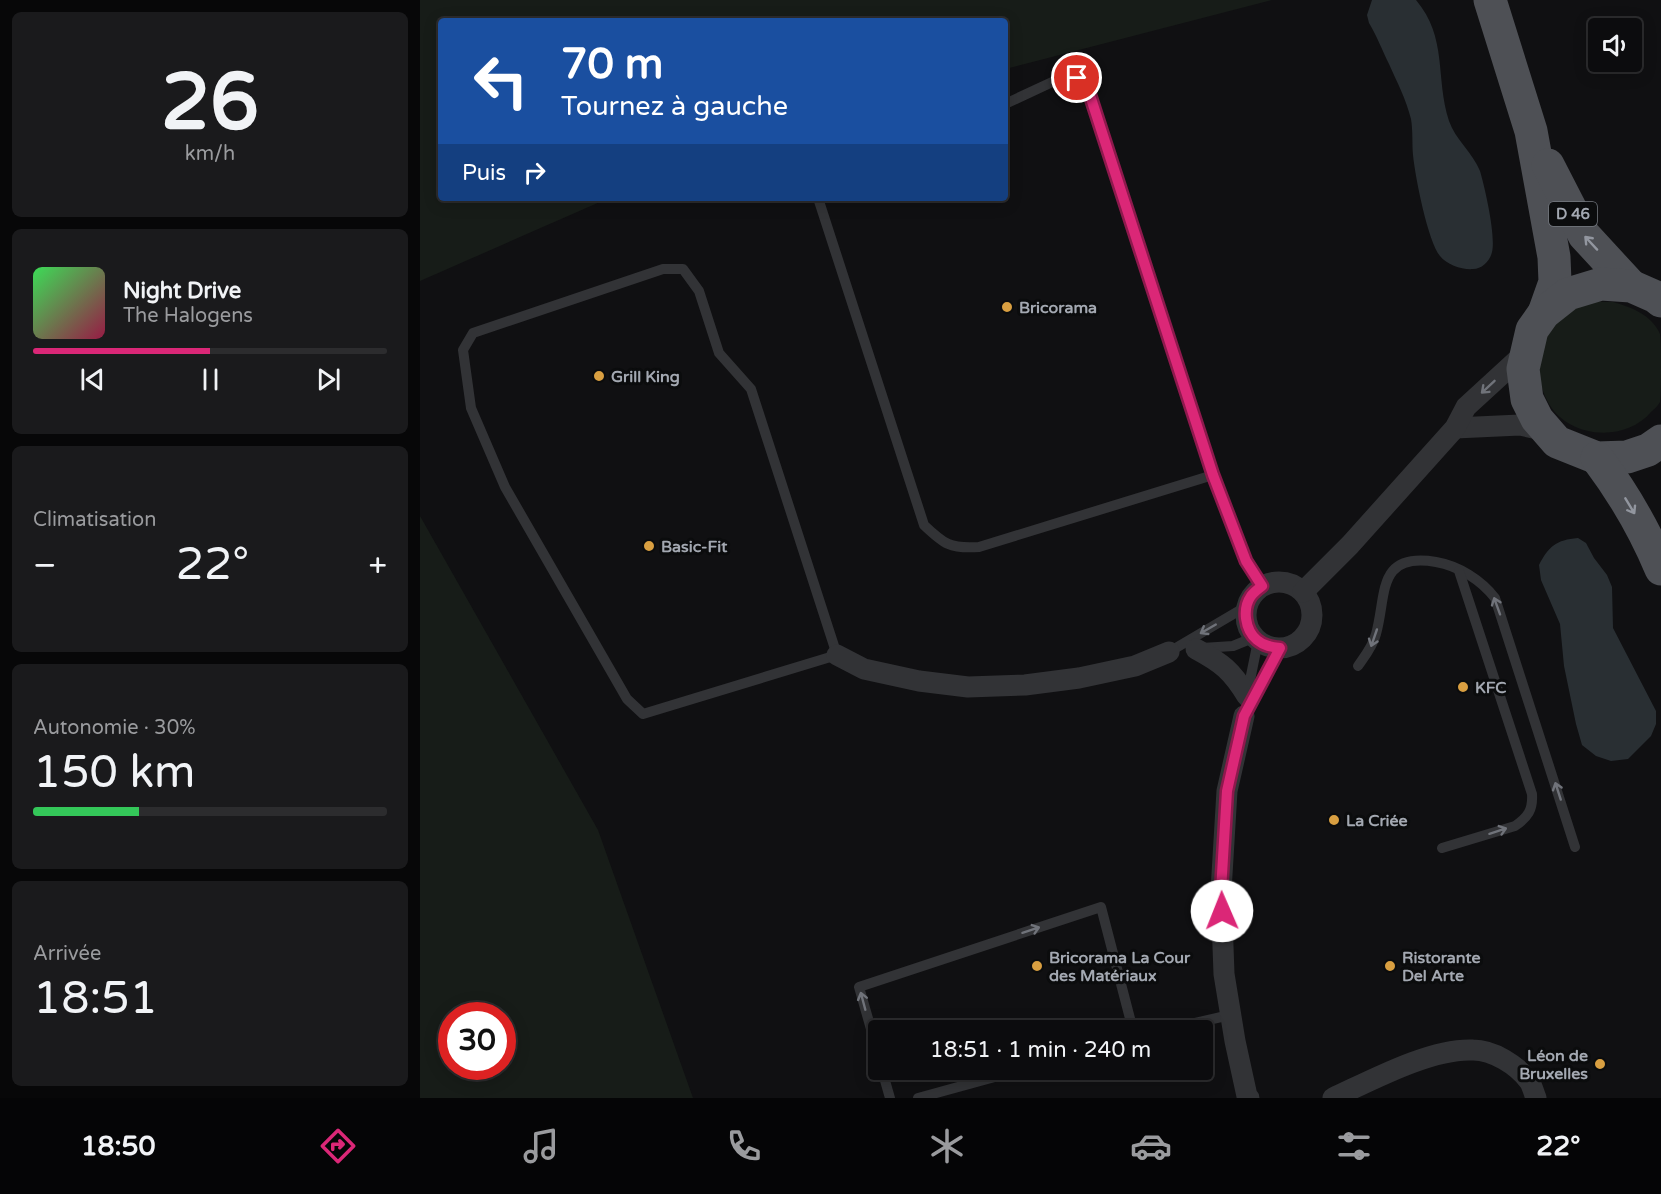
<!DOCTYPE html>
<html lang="fr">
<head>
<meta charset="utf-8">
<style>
	:root { --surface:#0c0c0e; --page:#1a1a1c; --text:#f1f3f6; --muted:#9a9b9e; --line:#2c2c2e; --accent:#db2777 }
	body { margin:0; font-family:"Varela Round",sans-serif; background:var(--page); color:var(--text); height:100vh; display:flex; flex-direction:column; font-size:22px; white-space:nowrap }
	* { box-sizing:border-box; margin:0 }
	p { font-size:20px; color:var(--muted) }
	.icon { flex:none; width:33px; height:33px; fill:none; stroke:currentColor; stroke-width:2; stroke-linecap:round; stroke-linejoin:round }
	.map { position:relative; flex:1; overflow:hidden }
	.details { display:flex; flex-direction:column; gap:12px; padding:12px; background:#070708; width:420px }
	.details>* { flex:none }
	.hud { position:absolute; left:18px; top:18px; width:570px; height:183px; border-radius:6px; box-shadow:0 3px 15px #0003,0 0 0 2px var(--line); background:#1a4fa0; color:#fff; overflow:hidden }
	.fabs { position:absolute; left:1168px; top:18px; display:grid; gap:12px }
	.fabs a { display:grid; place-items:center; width:54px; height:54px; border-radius:6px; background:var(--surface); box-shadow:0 3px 15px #0003,0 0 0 2px var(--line); font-size:30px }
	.speed { position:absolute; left:18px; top:1002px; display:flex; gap:12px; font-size:30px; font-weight:700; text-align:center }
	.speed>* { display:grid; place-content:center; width:78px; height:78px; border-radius:50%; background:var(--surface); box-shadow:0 3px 15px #0003,0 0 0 2px var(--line); line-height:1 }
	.speed .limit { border:9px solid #d22; background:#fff; color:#111 }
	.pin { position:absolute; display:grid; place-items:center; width:51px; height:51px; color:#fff; margin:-26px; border:3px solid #fff; border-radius:50%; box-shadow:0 2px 6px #0007 }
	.me { position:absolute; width:66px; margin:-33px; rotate:359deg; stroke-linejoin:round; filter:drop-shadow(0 0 4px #0008) }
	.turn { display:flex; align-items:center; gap:21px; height:126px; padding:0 24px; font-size:27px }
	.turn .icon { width:78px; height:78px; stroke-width:2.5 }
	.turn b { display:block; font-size:42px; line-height:51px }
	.then { display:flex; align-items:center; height:57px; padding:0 24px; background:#0003; gap:12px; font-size:22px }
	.big { font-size:45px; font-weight:600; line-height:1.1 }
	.details .card { flex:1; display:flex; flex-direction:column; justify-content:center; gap:9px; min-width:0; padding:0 21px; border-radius:9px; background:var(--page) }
	.details .dial { align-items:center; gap:0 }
	.dial b { font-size:78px; line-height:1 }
	.song { display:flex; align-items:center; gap:18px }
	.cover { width:72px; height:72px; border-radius:9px; background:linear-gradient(135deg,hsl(130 70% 55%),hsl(340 70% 35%)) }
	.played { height:6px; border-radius:3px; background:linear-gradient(90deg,var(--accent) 50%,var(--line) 50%) }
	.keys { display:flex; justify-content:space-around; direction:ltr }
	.heat { display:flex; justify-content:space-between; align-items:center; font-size:33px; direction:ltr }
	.charge { height:9px; border-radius:4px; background:linear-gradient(90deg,#34c759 30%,var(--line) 0) }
	.trip { position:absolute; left:448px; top:1020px; width:345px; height:60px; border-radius:6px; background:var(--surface); box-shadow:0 3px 15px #0003,0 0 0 2px var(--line); font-weight:600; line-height:60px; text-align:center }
	.dock { display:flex; height:96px; justify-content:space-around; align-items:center; background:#050506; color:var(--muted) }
	.dock .icon { width:42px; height:42px }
	.dock .current { color:var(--accent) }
	.dock b { font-size:27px; color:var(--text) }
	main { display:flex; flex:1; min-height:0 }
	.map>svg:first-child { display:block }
	.green { fill:#171c18; fill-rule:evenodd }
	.water { fill:#292f33 }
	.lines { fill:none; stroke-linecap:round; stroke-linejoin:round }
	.service { stroke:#323336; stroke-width:10 }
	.minor { stroke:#323336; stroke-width:21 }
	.primary { stroke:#4e5055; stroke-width:33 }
	.oneway { stroke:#92969f }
	.oneway2 { stroke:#70737a }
	.route-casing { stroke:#8e194d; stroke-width:15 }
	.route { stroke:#db2777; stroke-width:10 }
	.poi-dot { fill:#d99f41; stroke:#0b0c0d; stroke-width:2 }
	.labels { text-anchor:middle; stroke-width:6; stroke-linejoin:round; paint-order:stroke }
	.shield { fill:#0b0c0d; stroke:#757980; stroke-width:1.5 }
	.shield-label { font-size:15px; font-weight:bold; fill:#a3a8b1 }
	.poi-label { font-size:16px; font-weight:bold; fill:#a3a8b1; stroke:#0b0c0d; text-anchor:start }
</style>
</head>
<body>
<main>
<section class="details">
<div class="card dial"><b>26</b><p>km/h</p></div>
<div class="card">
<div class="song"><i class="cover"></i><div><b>Night Drive</b><p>The Halogens</p></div></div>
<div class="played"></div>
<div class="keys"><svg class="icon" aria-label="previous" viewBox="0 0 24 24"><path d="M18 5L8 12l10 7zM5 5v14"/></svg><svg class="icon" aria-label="pause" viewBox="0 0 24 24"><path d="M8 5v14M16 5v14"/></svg><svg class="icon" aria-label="next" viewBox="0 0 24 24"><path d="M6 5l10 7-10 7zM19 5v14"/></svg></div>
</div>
<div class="card"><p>Climatisation</p>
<div class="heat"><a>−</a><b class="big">22°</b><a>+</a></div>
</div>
<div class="card"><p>Autonomie · 30%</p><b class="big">150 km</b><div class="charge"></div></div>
<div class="card"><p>Arrivée</p><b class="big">18:51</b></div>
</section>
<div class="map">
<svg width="1241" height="1098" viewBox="0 0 1241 1098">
	<rect width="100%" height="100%" fill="#101012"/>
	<g class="green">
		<path d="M0 0H852L585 69V21H21V198H189L0 281Z"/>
		<path d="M1193 302C1211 307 1232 315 1240 334 1241 343 1241 360 1241 370 1241 379 1241 394 1240 402 1238 406 1234 409 1231 412 1204 444 1145 438 1127 400 1108 360 1124 314 1170 303 1177 301 1185 302 1193 302Z"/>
		<path d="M0 516 178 830 273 1098H0ZM32 1016H82V1066H32Z"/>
	</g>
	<g class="water">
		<path d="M952 0H996C1028 38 1015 77 1029 121 1035 139 1053 153 1060 171 1065 188 1076 236 1072 252 1070 261 1062 269 1053 269 1043 270 1027 265 1020 256 1008 242 995 176 993 155 992 144 993 131 991 119 986 99 977 82 969 64 962 50 957 36 949 23L947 15Z"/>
		<path d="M1158 538 1166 543 1174 558 1187 575 1192 587 1193 628 1236 711V724L1231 736 1208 759 1191 761 1176 756 1162 745 1156 724 1144 666 1140 624 1121 580 1119 565C1129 546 1136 540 1158 538Z"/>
	</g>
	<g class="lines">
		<g class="service">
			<path d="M585 104 643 77 657 78 667 86 793 475 826 561 841 586"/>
			<path d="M398 198 504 525C524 544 530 549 559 547L793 475"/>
			<path d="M243 269H263L279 291 299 353 331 389 417 655 223 714 207 699 85 487 51 408 43 350 53 333Z"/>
			<path d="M782 648 813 646 835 637"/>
			<path d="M749 652 827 606"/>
			<path d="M938 666C945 656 953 646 956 634 967 595 956 552 1016 562 1039 566 1061 580 1075 598L1155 847"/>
			<path d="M827 695 838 641"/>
			<path d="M830 705 860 648"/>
			<path d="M1022 848 1095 826C1108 817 1113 810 1112 794L1039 571"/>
			<path d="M744 1030 810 1015"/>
			<path d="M459 1057 439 987 681 907 713 1030"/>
			<path d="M462 1070 470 1098"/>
			<path d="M498 1098 600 1070"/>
		</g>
		<g class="minor">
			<path d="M1035 428 1100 425 1127 431"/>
			<circle cx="859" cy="615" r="33"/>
			<path d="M883 592 930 545 1035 428 1046 407 1107 351"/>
			<path d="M776 649C802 663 812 671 827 696"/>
			<path d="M417 655 444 669 499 681 548 687 605 685 659 678 715 666 749 652"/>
			<path d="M824 716 807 791 801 891 804 974 815 1041 827 1096 829 1098"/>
			<path d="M913 1098C952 1080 1011 1048 1053 1050 1073 1050 1097 1065 1109 1081 1112 1085 1114 1093 1116 1098"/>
		</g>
		<g class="primary">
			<path d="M1070 0 1111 131 1134 257 1135 282 1124 313"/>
			<path d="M1128 165 1164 235 1211 286"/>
			<path d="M1241 301 1236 297 1211 286 1181 284 1148 294 1124 313 1112 330 1103 369 1107 399 1117 419 1137 442 1177 458 1207 457 1228 450 1241 441"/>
			<path d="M1177 458C1204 494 1224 528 1241 569"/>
		</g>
	</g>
	<defs><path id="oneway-shaft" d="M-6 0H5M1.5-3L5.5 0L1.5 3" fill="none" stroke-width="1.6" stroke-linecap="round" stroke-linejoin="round" transform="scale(1.5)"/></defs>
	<g class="oneway">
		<use href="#oneway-shaft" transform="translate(1171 243) rotate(-133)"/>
		<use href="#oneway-shaft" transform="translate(1210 506) rotate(59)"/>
	</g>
	<g class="oneway2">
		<use href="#oneway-shaft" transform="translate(1068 387) rotate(137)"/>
		<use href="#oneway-shaft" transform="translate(1077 606) rotate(-110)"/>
		<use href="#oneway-shaft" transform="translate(788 629) rotate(150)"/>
		<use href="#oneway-shaft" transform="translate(954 638) rotate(109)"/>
		<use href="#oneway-shaft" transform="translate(1138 791) rotate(-108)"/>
		<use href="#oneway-shaft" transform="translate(1078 831) rotate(-18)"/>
		<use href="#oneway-shaft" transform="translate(611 930) rotate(-18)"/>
		<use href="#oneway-shaft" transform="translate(443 1001) rotate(-105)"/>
	</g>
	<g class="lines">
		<g class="route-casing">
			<path id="route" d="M657 78 667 86 793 475 826 561 842 586C838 589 834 592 831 596 822 609 825 630 837 640 844 646 852 647 860 648L824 716 807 791 801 891 802 911"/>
		</g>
		<use href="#route" class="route"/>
	</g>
	<g class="poi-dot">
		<circle cx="587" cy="307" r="6"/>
		<circle cx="179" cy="376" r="6"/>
		<circle cx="229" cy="546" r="6"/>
		<circle cx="1043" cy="687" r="6"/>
		<circle cx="914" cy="820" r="6"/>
		<circle cx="617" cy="966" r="6"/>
		<circle cx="970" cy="966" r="6"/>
		<circle cx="1180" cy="1064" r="6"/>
	</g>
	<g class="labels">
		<rect class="shield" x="1129" y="202" width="48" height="24" rx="4.5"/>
		<g class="shield-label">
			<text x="1153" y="219">D 46</text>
		</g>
		<g class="poi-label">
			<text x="599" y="313">Bricorama</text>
			<text x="191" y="382">Grill King</text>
			<text x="241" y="552">Basic-Fit</text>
			<text x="1055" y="693">KFC</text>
			<text x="926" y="826">La Criée</text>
			<text x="629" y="963">Bricorama La Cour<tspan x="629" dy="18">des Matériaux</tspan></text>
			<text x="982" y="963">Ristorante<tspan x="982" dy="18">Del Arte</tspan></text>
			<text x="1168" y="1061" text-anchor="end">Léon de<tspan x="1168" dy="18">Bruxelles</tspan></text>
		</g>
	</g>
</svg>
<div class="fabs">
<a><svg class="icon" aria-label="sound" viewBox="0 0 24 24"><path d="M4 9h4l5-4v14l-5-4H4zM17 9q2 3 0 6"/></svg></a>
</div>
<div class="speed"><div class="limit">30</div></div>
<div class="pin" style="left:657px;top:78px;background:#d93025"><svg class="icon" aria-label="arrive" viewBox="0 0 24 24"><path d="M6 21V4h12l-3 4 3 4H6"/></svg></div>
<svg class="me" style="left:802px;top:911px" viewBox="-20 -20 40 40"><circle r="19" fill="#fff"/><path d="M0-13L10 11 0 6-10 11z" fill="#db2777"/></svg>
<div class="trip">18:51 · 1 min · 240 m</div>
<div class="hud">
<div class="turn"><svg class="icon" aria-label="left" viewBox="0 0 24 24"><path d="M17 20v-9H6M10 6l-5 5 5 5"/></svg><div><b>70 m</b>Tournez à gauche</div></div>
<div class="then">Puis<svg class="icon" aria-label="right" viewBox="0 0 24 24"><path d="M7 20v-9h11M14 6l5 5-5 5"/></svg></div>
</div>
</div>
</main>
<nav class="dock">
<b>18:50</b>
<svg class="icon current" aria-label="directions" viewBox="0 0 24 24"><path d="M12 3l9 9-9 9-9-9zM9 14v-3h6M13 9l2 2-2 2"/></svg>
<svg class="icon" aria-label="music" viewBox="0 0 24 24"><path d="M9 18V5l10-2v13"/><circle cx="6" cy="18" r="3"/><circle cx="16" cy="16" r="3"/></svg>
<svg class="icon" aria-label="phone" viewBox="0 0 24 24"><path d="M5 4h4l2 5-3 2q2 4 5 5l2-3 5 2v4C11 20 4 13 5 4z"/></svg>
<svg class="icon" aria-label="climate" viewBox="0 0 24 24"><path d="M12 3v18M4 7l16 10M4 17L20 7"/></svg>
<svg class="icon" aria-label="car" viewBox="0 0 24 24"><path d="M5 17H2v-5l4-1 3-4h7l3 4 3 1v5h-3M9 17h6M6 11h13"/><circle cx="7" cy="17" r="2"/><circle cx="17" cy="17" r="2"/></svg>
<svg class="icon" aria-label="filters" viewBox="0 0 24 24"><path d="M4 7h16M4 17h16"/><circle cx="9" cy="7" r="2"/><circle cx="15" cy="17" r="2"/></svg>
<b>22°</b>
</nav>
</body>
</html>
